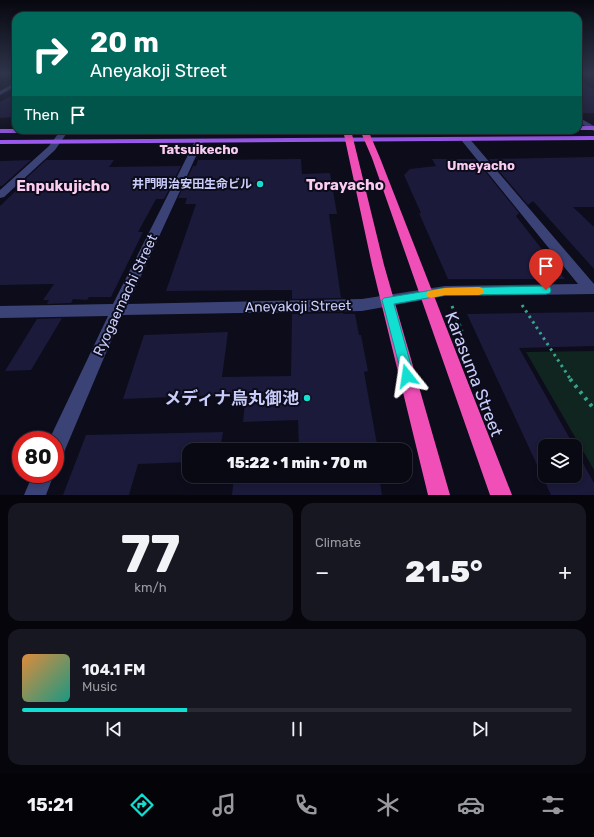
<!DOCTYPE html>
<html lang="en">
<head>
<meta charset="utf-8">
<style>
	:root { --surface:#090914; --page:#171722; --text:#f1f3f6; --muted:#999aa0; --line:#292a34; --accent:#12dfd1 }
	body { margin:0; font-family:Rubik,"Noto Sans JP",sans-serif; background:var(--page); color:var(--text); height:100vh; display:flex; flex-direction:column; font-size:15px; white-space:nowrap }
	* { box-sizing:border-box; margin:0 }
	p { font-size:13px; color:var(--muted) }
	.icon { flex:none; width:22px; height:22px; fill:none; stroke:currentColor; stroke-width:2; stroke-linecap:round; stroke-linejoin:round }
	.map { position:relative; height:495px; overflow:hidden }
	.sheet { display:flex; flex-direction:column; gap:8px; padding:8px; background:#05050b; flex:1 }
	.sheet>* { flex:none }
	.hud { position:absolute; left:12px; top:12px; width:570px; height:122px; border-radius:12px; box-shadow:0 2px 6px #0003,0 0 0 1px var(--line); background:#00695c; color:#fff; overflow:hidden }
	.tools { position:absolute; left:538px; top:439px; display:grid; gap:8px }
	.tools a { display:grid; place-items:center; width:44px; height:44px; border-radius:8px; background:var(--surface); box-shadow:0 2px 6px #0003,0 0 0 1px var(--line); font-size:20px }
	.speed { position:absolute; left:12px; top:431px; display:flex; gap:8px; font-size:20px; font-weight:700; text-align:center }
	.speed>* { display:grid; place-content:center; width:52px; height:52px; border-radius:50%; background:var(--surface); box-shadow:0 2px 6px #0003,0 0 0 1px var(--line); line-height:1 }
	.speed .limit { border:6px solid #d22; background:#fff; color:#111 }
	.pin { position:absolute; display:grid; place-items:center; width:34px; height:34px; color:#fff; margin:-41px -17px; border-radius:50% 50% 50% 0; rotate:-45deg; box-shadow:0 0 4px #0007 }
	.pin .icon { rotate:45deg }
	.me { position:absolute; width:44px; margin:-22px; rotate:345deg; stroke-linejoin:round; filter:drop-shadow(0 0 3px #0008) }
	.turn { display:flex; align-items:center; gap:14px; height:84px; padding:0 12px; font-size:18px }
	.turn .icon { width:52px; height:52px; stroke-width:2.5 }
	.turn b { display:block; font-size:28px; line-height:34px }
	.then { display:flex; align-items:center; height:38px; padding:0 12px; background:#0003; gap:8px; font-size:15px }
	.big { font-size:30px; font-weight:800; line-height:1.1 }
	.sheet .widget { flex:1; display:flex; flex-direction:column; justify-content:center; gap:6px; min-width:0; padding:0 14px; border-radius:12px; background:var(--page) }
	.sheet .dial { align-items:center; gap:0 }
	.dial b { font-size:52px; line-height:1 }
	.song { display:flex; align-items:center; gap:12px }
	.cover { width:48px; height:48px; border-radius:6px; background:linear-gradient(135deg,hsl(30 70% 55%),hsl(170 70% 35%)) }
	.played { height:4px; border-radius:2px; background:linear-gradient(90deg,var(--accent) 30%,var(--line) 30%) }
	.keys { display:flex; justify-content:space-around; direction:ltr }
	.heat { display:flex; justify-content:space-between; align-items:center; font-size:22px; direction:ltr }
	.sheet .tiles { flex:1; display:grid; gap:8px; grid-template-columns:1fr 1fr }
	.widget:last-child { grid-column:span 2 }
	.trip { position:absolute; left:182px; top:443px; width:230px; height:40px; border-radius:12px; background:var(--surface); box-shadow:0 2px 6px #0003,0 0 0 1px var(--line); font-weight:800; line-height:40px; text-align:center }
	.tab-bar { display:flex; height:64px; justify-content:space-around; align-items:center; background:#040408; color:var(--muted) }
	.tab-bar .icon { width:28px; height:28px }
	.tab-bar .on { color:var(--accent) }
	.tab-bar b { font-size:18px; color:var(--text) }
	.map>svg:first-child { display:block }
	.green { fill:#102420 }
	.building { fill:#1b1a3a }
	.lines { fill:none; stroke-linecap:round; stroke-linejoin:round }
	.path-far1 { stroke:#36a38a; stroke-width:3; stroke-dasharray:2.5 4; stroke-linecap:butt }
	.path { stroke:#36a38a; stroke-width:4; stroke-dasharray:3 5; stroke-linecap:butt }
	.minor { fill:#3b4376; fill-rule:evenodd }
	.major { fill:#9f5af2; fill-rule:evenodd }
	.highway { fill:#f14fb8; fill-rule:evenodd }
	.route { fill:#12dfd1; stroke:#0c9188 }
	.slow { fill:#f59e0b }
	.poi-dot { fill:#12dfd1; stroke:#0c0c1b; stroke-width:1.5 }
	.labels { text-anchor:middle; stroke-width:4; stroke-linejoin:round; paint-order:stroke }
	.far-poi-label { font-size:12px; font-weight:bold; fill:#cacdfb; stroke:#0c0c1b; text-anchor:end }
	.far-neighbourhood-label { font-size:13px; font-weight:bold; fill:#fbccf2; stroke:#0c0c1b }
	.street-label { font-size:14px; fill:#cacdfb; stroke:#0c0c1b }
	.neighbourhood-label { font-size:15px; font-weight:bold; fill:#fbccf2; stroke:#0c0c1b }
	.near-street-label { font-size:17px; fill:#cacdfb; stroke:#0c0c1b }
	.near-poi-label { font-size:17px; font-weight:bold; fill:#cacdfb; stroke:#0c0c1b; text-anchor:end }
</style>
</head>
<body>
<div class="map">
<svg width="594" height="495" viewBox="0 0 594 495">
	<rect width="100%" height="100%" fill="#0c0c1b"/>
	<path class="green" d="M594 351V470L526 352Z"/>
	<g class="building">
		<path d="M578 81 594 89V113H578Z"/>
		<path d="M16 93V117L0 118V102Z"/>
		<path d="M594 157V207H573L594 227V269L533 201 528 205 489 159Z"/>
		<path d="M301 159 302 174 330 173 337 214H329L341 298 292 299V290L166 291 196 204H185L187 198H178L193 166H196L198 160Z"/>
		<path d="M432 159H475L519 213 516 216 565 279H448L419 213H421L404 175 410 169 436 166Z"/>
		<path d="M31 160 2 186H0V161Z"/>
		<path d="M46 160H114L109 167 181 166 164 199H156L138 232H143L111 297H89L87 300 73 299 71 303 47 304 49 300H43L54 284 0 285V206L21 186H18Z"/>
		<path d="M594 312V346L519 348 574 446H545V476H575V449L594 483V495H551L467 314Z"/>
		<path d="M343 313V314H355L359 335H361L368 371 364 372 378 450H299L298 420 243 422 246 394 123 399 144 335 228 332 222 377 291 376 292 314Z"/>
		<path d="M62 318 31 370 5 371 37 319Z"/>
		<path d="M223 432 220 450H189V462L138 464 129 495H63L86 435Z"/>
		<path d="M234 476H379L382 495H232Z"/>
	</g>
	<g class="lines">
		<g class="path-far1">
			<path d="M522 305 571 380"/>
			<path d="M452 306 462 331"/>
		</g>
		<path class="path" d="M570 379 594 409"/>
		<g class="minor">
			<path d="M16 82V86L0 95V91Z"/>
			<path d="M578 117 594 126V131L578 122Z"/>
			<path d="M61 130H69L55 150 4 197 0 198V190L49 146Z"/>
			<path d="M462 137H468L594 284V294L445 296 362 311 122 315 62 457 55 460V440H49L108 316 0 318V306L113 304 196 139H202L203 141 128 304 362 299 445 286 578 284 462 141Z"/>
			<path d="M33 474H54L46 495H24Z"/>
		</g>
		<g class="major">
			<path d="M578 126H594V130H577Z"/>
			<path d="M0 129H16V130H358L354 132 0 133Z"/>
			<path d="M594 136V140L0 144V140Z"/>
		</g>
		<g class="highway">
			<path d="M343 130H351L384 265 450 495H428L372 265Z"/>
			<path d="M360 130H368L380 158 512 495H490L372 158Z"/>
		</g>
	</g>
	<linearGradient id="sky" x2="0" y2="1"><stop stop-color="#07070f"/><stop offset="0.51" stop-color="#2e344a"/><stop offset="1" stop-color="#2e344a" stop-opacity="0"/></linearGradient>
	<rect width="594" height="144" fill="url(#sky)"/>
	<path class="route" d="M546 286 550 287 551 290 550 293 546 294 445 295 394 304 414 376 412 380 407 382 403 380 382 300 384 298 445 288Z"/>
	<path class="slow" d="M479 287 482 288 484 291 482 294 479 295H445L431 298 428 297 426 294 428 291 445 288Z"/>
	<g class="poi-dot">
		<circle cx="260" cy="184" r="4"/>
		<circle cx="307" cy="398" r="4"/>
	</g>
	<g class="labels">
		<g class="far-poi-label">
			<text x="252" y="188">井門明治安田生命ビル</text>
		</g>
		<g class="far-neighbourhood-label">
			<text x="199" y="154">Tatsuikecho</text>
			<text x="481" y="170">Umeyacho</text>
		</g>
		<g class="street-label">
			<text transform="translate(125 295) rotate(-65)" y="5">Ryogaemachi Street</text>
			<text transform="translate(298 306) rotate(-1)" y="5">Aneyakoji Street</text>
		</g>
		<g class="neighbourhood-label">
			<text x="345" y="190">Torayacho</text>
			<text x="63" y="191">Enpukujicho</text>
		</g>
		<g class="near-street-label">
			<text transform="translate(474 374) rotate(69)" y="6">Karasuma Street</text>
		</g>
		<g class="near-poi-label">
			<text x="299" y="404">メディナ烏丸御池</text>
		</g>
	</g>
</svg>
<div class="tools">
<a><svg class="icon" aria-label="layers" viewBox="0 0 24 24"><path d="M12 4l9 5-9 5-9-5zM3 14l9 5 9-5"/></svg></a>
</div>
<div class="speed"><div class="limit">80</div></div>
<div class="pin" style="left:546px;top:290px;background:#d93025"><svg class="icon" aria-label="arrive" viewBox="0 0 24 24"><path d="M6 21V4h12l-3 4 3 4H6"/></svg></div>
<svg class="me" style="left:407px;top:376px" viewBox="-20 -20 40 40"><path d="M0-17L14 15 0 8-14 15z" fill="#12dfd1" stroke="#fff" stroke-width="4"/></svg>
<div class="trip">15:22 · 1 min · 70 m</div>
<div class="hud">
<div class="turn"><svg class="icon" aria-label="right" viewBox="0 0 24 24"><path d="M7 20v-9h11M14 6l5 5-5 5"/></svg><div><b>20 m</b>Aneyakoji Street</div></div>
<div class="then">Then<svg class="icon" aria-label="arrive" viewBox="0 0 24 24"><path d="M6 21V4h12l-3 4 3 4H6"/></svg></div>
</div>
</div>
<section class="sheet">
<div class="tiles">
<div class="widget dial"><b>77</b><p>km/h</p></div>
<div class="widget"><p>Climate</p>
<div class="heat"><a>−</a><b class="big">21.5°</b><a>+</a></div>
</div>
<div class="widget">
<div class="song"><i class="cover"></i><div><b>104.1 FM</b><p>Music</p></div></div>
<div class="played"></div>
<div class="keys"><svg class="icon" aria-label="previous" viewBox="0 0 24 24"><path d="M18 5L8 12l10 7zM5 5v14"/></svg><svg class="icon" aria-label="pause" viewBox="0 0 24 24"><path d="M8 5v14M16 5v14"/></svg><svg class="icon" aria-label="next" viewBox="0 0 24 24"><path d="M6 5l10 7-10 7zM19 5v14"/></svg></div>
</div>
</div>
</section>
<nav class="tab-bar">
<b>15:21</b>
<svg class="icon on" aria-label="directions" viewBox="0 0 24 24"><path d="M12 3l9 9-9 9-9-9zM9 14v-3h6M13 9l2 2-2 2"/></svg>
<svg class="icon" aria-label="music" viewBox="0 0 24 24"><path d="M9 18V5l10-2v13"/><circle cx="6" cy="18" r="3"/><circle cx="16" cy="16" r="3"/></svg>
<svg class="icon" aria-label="phone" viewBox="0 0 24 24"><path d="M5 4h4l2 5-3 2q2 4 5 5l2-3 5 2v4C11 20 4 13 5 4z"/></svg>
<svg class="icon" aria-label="climate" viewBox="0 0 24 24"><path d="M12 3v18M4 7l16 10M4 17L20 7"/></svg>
<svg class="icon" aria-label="car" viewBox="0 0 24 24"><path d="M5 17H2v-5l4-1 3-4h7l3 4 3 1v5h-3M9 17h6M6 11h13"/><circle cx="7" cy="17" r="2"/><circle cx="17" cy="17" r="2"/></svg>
<svg class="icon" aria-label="filters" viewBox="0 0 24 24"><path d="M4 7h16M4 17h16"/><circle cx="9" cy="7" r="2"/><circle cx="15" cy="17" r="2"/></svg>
</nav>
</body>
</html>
